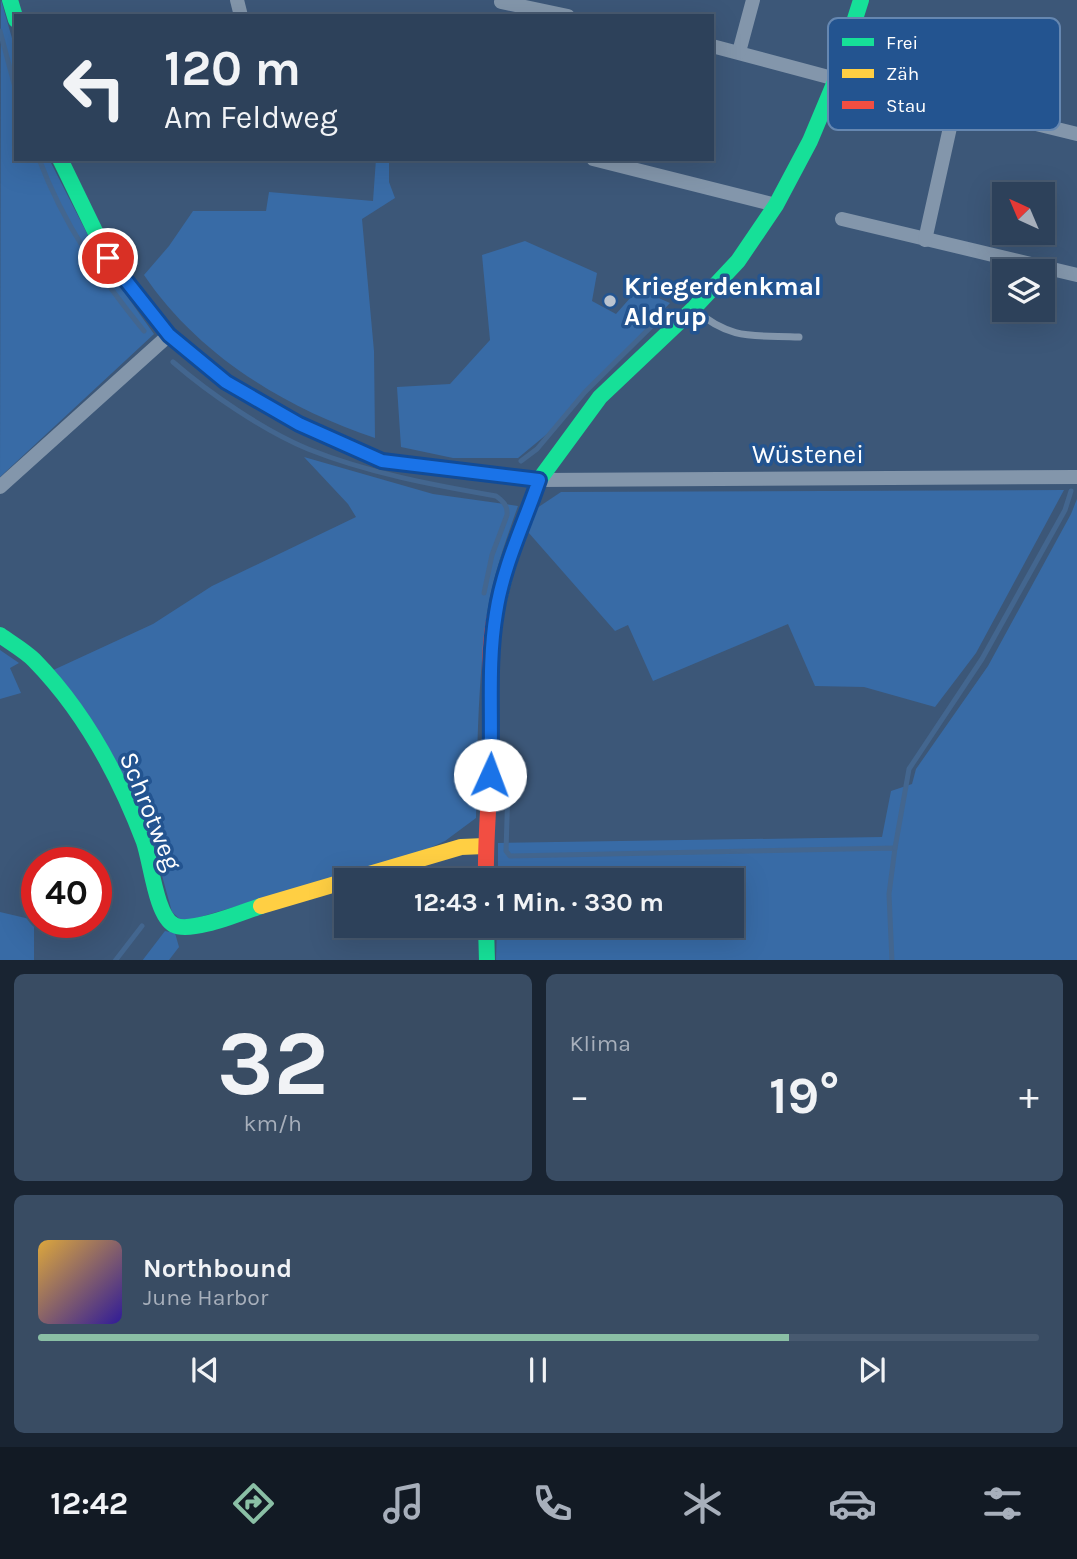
<!DOCTYPE html>
<html lang="de">
<head>
<meta charset="utf-8">
<style>
	:root { --surface:#2d415a; --page:#394c63; --text:#f1f3f6; --muted:#a7afbb; --line:#485a70; --accent:#8abfa5 }
	body { margin:0; font-family:Karla,sans-serif; background:var(--page); color:var(--text); height:100vh; display:flex; flex-direction:column; font-size:26px; white-space:nowrap }
	* { box-sizing:border-box; margin:0 }
	p { font-size:23px; color:var(--muted) }
	.icon { flex:none; width:38px; height:38px; fill:none; stroke:currentColor; stroke-width:2; stroke-linecap:round; stroke-linejoin:round }
	.map { position:relative; height:960px; overflow:hidden }
	.drawer { display:flex; flex-direction:column; gap:14px; padding:14px; background:#192432; flex:1 }
	.drawer>* { flex:none }
	.top-card { position:absolute; left:14px; top:14px; width:700px; height:147px; border-radius:0px; box-shadow:0 7px 28px #0002,0 0 0 2px var(--line); background:#2d415a; color:var(--text); overflow:hidden }
	.needle { width:46px; rotate:316deg }
	.controls { position:absolute; left:992px; top:182px; display:grid; gap:14px }
	.controls a { display:grid; place-items:center; width:63px; height:63px; border-radius:0px; background:var(--surface); box-shadow:0 7px 28px #0002,0 0 0 2px var(--line); font-size:35px }
	.speed { position:absolute; left:21px; top:847px; display:flex; gap:14px; font-size:35px; font-weight:700; text-align:center }
	.speed>* { display:grid; place-content:center; width:91px; height:91px; border-radius:50%; background:var(--surface); box-shadow:0 7px 28px #0002,0 0 0 2px var(--line); line-height:1 }
	.speed .limit { border:10px solid #d22; background:#fff; color:#111 }
	.pin { position:absolute; display:grid; place-items:center; width:60px; height:60px; color:#fff; margin:-30px; border:4px solid #fff; border-radius:50%; box-shadow:0 2px 7px #0007 }
	.me { position:absolute; width:77px; margin:-38px; rotate:2deg; stroke-linejoin:round; filter:drop-shadow(0 0 5px #0008) }
	.turn { display:flex; align-items:center; gap:24px; height:147px; padding:0 35px; font-size:32px }
	.turn .icon { width:91px; height:91px; stroke-width:2.5 }
	.turn b { display:block; font-size:49px; line-height:60px }
	.big { font-size:52px; font-weight:700; line-height:1.1 }
	.drawer .tile { flex:1; display:flex; flex-direction:column; justify-content:center; gap:10px; min-width:0; padding:0 24px; border-radius:10px; background:var(--page) }
	.drawer .dial { align-items:center; gap:0 }
	.dial b { font-size:91px; line-height:1 }
	.song { display:flex; align-items:center; gap:21px }
	.cover { width:84px; height:84px; border-radius:10px; background:linear-gradient(135deg,hsl(40 70% 55%),hsl(250 70% 35%)) }
	.played { height:7px; border-radius:4px; background:linear-gradient(90deg,var(--accent) 75%,var(--line) 75%) }
	.keys { display:flex; justify-content:space-around; direction:ltr }
	.heat { display:flex; justify-content:space-between; align-items:center; font-size:38px; direction:ltr }
	.drawer .tiles { flex:1; display:grid; gap:14px; grid-template-columns:1fr 1fr }
	.tile:last-child { grid-column:span 2 }
	.trip { position:absolute; left:334px; top:868px; width:410px; height:70px; border-radius:0px; background:var(--surface); box-shadow:0 7px 28px #0002,0 0 0 2px var(--line); font-weight:700; line-height:70px; text-align:center }
	.tabs { display:flex; height:112px; justify-content:space-around; align-items:center; background:#121a24; color:var(--muted) }
	.tabs .icon { width:49px; height:49px }
	.tabs .on { color:var(--accent) }
	.tabs b { font-size:32px; color:var(--text) }
	.map>svg:first-child { display:block }
	.green { fill:#386ba6 }
	.lines { fill:none; stroke-linecap:round; stroke-linejoin:round }
	.stream { stroke:#43668f; stroke-width:5 }
	.lane { stroke:#8396ab; stroke-width:7 }
	.street { stroke:#8396ab; stroke-width:14 }
	.fast { stroke:#16e098; stroke-width:16 }
	.slow { stroke:#ffcf43; stroke-width:16 }
	.jam { stroke:#f24e42; stroke-width:16 }
	.route-casing { stroke:#114b97; stroke-width:18 }
	.route { stroke:#1a73e8; stroke-width:12 }
	.poi-dot { fill:#bbc4d0; stroke:#235490; stroke-width:2.5 }
	.labels { text-anchor:middle; stroke-width:7; stroke-linejoin:round; paint-order:stroke }
	.poi-label { font-size:26px; font-weight:bold; fill:#fff; stroke:#235490; text-anchor:start }
	.street-label { font-size:26px; fill:#fff; stroke:#235490 }
	.key { fill:#235490; stroke:#6587b1; stroke-width:2 }
	.key-label { font-size:19px; fill:#fff }
</style>
</head>
<body>
<div class="map">
<svg width="1077" height="961" viewBox="0 0 1077 961">
	<rect width="100%" height="100%" fill="#3c5778"/>
	<g class="green">
		<path d="M1 0 16 52V159H49L99 257 154 334 0 477Z"/>
		<path d="M376 159H389V182L395 198 362 219 374 351 375 438C285 408 198 355 144 275L169 246 193 211H266L269 192 373 201Z"/>
		<path d="M525 241 597 273 592 301 616 314 638 289 670 303 547 434 518 458H453L401 447 397 387 450 384 490 340 482 255Z"/>
		<path d="M304 457 433 494 518 506C506 540 492 578 487 614 478 682 477 750 476 818L445 841 421 852 183 922 172 912 152 839 49 672 153 624 212 586 356 517 348 504Z"/>
		<path d="M1064 490 976 653 935 707 864 687 815 686 788 624 653 681 628 625 615 631 528 532 537 508 561 492Z"/>
		<path d="M1077 499V960L496 961 497 926H732V880H498V843L882 837 891 791 912 784 916 769 988 666 1071 514Z"/>
		<path d="M0 650 19 663 10 668 21 693 0 699Z"/>
		<path d="M0 912 34 920V960H0Z"/>
		<path d="M165 931 175 933 179 947 169 960 142 961Z"/>
	</g>
	<g class="lines">
		<g class="stream">
			<path d="M0 31 16 91"/>
			<path d="M39 159C64 225 100 277 144 331"/>
			<path d="M173 362C210 394 263 430 308 449 368 473 433 485 496 496 503 501 508 506 507 515L492 555 484 593"/>
			<path d="M521 461 537 449 585 392 667 311"/>
			<path d="M509 755 506 851 510 856 895 848 889 894 892 961"/>
			<path d="M895 848 909 769 982 659 1065 510 1071 491"/>
			<path d="M115 961 142 926"/>
		</g>
		<path class="lane" d="M694 309C731 341 754 335 799 337"/>
		<g class="street">
			<path d="M237 0 241 16"/>
			<path d="M501 2 568 16"/>
			<path d="M712 46 836 79"/>
			<path d="M739 52 753 0"/>
			<path d="M837 75 1077 134"/>
			<path d="M593 159 776 205"/>
			<path d="M842 219 1077 275"/>
			<path d="M925 240 955 105"/>
			<path d="M539 480 1077 477"/>
			<path d="M0 487 169 335"/>
		</g>
		<g class="fast">
			<path d="M10 0 16 20"/>
			<path d="M60 159 108 258 169 335 226 382 299 424 382 461 539 480"/>
			<path d="M497 607 508 562 539 480 600 397 694 308 738 261 776 205 810 141 836 79 861 0"/>
			<path d="M0 635C11 643 25 651 34 660 84 711 119 776 144 842 151 862 156 916 174 925 191 934 242 912 261 906"/>
			<path d="M486 926 487 961"/>
		</g>
		<path class="slow" d="M261 906 461 847 485 846"/>
		<path class="jam" d="M486 880C485 837 490 794 491 751 492 704 485 653 497 607"/>
	</g>
	<g class="lines">
		<g class="route-casing">
			<path id="route" d="M108 258 169 335 226 382 299 424 382 461 539 480C524 524 503 566 496 613 487 666 493 721 490 775"/>
		</g>
		<use href="#route" class="route"/>
	</g>
	<circle class="poi-dot" cx="610" cy="301" r="7"/>
	<g class="labels">
		<g class="poi-label">
			<text x="624" y="295">Kriegerdenkmal<tspan x="624" dy="30">Aldrup</tspan></text>
		</g>
		<g class="street-label">
			<text x="808" y="463">Wüstenei</text>
			<text transform="translate(151 811) rotate(68)" y="9">Schrotweg</text>
		</g>
	</g>
	<rect x="828" y="18" width="232" height="112" rx="10" class="key"/>
	<rect x="842" y="38" width="32" height="8" fill="#16e098"/>
	<rect x="842" y="69" width="32" height="9" fill="#ffcf43"/>
	<rect x="842" y="101" width="32" height="8" fill="#f24e42"/>
	<g class="key-label">
		<text x="886" y="49">Frei</text>
		<text x="886" y="80">Zäh</text>
		<text x="886" y="112">Stau</text>
	</g>
</svg>
<div class="controls">
<a><svg class="needle" viewBox="-14 -14 28 28"><path d="M0-13l5 13h-10z" fill="#e53935"/><path d="M0 13l5-13h-10z" fill="#a7afbb"/></svg></a>
<a><svg class="icon" aria-label="layers" viewBox="0 0 24 24"><path d="M12 4l9 5-9 5-9-5zM3 14l9 5 9-5"/></svg></a>
</div>
<div class="speed"><div class="limit">40</div></div>
<div class="pin" style="left:108px;top:258px;background:#d93025"><svg class="icon" aria-label="arrive" viewBox="0 0 24 24"><path d="M6 21V4h12l-3 4 3 4H6"/></svg></div>
<svg class="me" style="left:490px;top:775px" viewBox="-20 -20 40 40"><circle r="19" fill="#fff"/><path d="M0-13L10 11 0 6-10 11z" fill="#1a73e8"/></svg>
<div class="trip">12:43 · 1 Min. · 330 m</div>
<div class="top-card">
<div class="turn"><svg class="icon" aria-label="left" viewBox="0 0 24 24"><path d="M17 20v-9H6M10 6l-5 5 5 5"/></svg><div><b>120 m</b>Am Feldweg</div></div>
</div>
</div>
<section class="drawer">
<div class="tiles">
<div class="tile dial"><b>32</b><p>km/h</p></div>
<div class="tile"><p>Klima</p>
<div class="heat"><a>−</a><b class="big">19°</b><a>+</a></div>
</div>
<div class="tile">
<div class="song"><i class="cover"></i><div><b>Northbound</b><p>June Harbor</p></div></div>
<div class="played"></div>
<div class="keys"><svg class="icon" aria-label="previous" viewBox="0 0 24 24"><path d="M18 5L8 12l10 7zM5 5v14"/></svg><svg class="icon" aria-label="pause" viewBox="0 0 24 24"><path d="M8 5v14M16 5v14"/></svg><svg class="icon" aria-label="next" viewBox="0 0 24 24"><path d="M6 5l10 7-10 7zM19 5v14"/></svg></div>
</div>
</div>
</section>
<nav class="tabs">
<b>12:42</b>
<svg class="icon on" aria-label="directions" viewBox="0 0 24 24"><path d="M12 3l9 9-9 9-9-9zM9 14v-3h6M13 9l2 2-2 2"/></svg>
<svg class="icon" aria-label="music" viewBox="0 0 24 24"><path d="M9 18V5l10-2v13"/><circle cx="6" cy="18" r="3"/><circle cx="16" cy="16" r="3"/></svg>
<svg class="icon" aria-label="phone" viewBox="0 0 24 24"><path d="M5 4h4l2 5-3 2q2 4 5 5l2-3 5 2v4C11 20 4 13 5 4z"/></svg>
<svg class="icon" aria-label="climate" viewBox="0 0 24 24"><path d="M12 3v18M4 7l16 10M4 17L20 7"/></svg>
<svg class="icon" aria-label="car" viewBox="0 0 24 24"><path d="M5 17H2v-5l4-1 3-4h7l3 4 3 1v5h-3M9 17h6M6 11h13"/><circle cx="7" cy="17" r="2"/><circle cx="17" cy="17" r="2"/></svg>
<svg class="icon" aria-label="filters" viewBox="0 0 24 24"><path d="M4 7h16M4 17h16"/><circle cx="9" cy="7" r="2"/><circle cx="15" cy="17" r="2"/></svg>
</nav>
</body>
</html>
